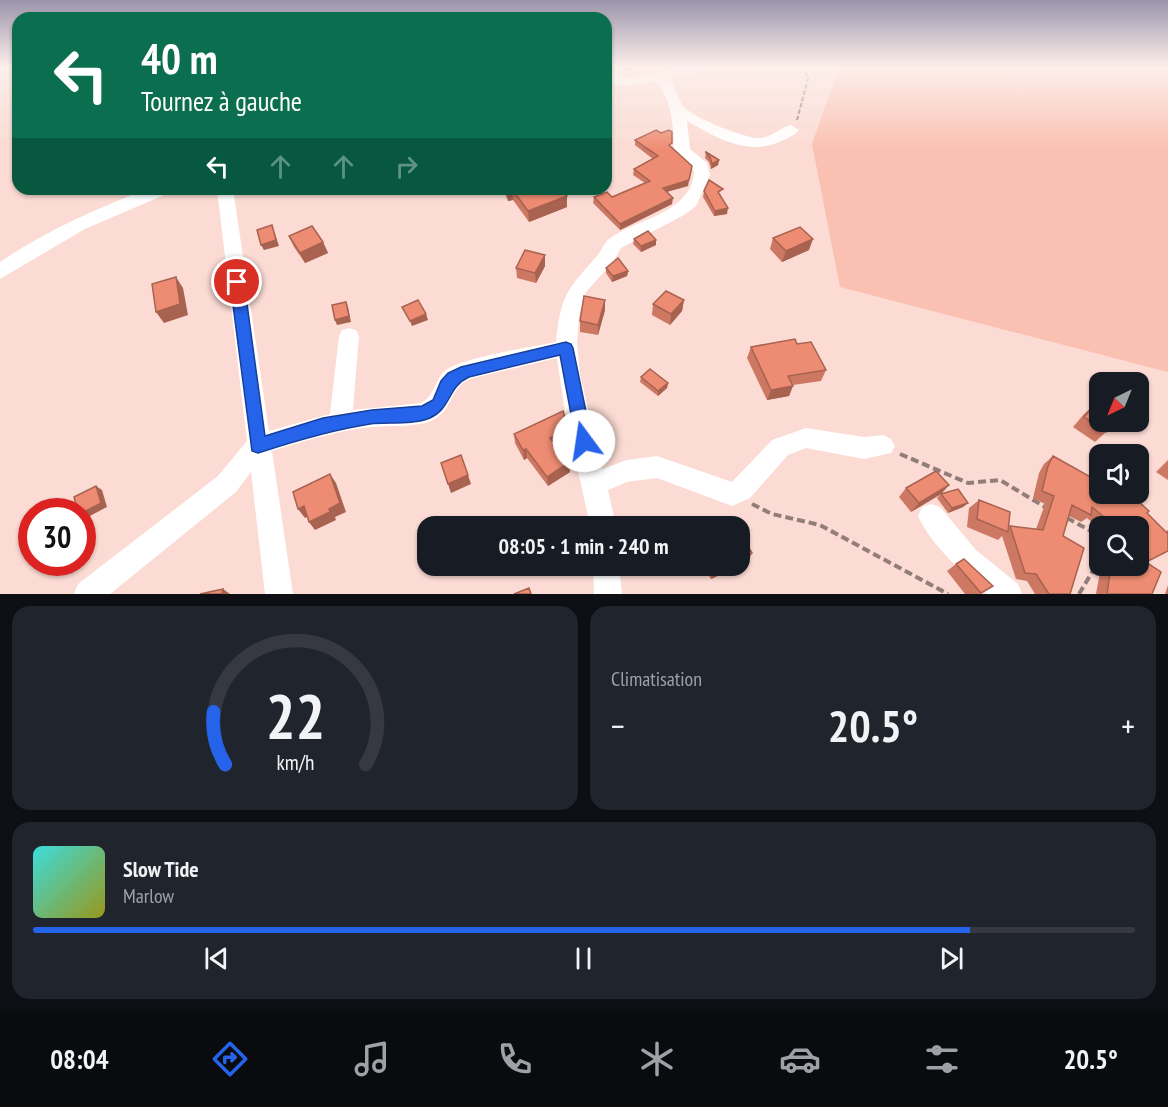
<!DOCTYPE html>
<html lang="fr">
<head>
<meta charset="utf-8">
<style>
	:root { --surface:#171b24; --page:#20242c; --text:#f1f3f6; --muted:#9ea1a6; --line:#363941; --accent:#2563eb }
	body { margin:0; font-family:"PT Sans Narrow",sans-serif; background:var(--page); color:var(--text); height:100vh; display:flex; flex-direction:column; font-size:22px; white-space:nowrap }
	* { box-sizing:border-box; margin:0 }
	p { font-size:20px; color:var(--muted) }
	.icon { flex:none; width:33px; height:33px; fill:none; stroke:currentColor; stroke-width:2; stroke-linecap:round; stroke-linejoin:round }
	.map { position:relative; height:594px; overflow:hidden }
	.side { display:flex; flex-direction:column; gap:12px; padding:12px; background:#0d0f14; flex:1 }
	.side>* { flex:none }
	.guide { position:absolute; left:12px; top:12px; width:600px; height:183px; border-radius:18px; box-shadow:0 2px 4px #0004; background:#0b6e4f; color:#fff; overflow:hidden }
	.needle { width:39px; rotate:223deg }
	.controls { position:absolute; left:1089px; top:372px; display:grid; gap:12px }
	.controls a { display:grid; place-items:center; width:60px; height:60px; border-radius:12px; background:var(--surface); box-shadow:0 2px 4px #0004; font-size:30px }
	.speed { position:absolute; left:18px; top:498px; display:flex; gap:12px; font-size:30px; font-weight:700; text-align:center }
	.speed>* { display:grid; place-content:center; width:78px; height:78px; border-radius:50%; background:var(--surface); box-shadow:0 2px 4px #0004; line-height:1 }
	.speed .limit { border:9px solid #d22; background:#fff; color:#111 }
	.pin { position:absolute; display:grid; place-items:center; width:51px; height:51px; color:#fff; margin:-26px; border:3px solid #fff; border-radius:50%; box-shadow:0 2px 6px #0007 }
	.me { position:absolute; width:66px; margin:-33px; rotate:346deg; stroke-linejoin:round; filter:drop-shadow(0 0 4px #0008) }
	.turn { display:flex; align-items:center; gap:21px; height:126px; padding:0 30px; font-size:27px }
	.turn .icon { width:78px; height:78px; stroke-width:2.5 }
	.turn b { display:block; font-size:42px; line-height:51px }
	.lanes { display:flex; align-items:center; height:57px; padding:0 30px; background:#0003; justify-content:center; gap:30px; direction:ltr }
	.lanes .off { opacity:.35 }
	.big { font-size:45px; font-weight:600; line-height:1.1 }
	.side .widget { flex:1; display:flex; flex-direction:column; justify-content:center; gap:9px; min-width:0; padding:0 21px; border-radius:18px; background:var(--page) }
	.side .dial { align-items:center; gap:0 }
	.dial svg { height:156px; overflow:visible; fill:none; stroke:var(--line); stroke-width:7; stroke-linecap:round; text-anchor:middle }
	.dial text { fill:var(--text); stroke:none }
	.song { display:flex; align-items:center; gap:18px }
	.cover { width:72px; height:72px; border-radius:9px; background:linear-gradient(135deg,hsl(180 70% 55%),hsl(60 70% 35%)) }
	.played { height:6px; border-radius:3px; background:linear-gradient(90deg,var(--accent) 85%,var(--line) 85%) }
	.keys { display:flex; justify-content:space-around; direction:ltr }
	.heat { display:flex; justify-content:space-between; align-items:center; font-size:33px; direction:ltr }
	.side .tiles { flex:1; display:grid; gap:12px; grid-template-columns:1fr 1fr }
	.widget:last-child { grid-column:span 2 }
	.trip { position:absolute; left:417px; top:516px; width:333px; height:60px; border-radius:18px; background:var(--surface); box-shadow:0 2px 4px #0004; font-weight:600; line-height:60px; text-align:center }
	.tabs { display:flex; height:96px; justify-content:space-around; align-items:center; background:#090b0e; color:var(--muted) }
	.tabs .icon { width:42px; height:42px }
	.tabs .active { color:var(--accent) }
	.tabs b { font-size:27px; color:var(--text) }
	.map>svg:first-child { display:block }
	.green { fill:#fac0b1 }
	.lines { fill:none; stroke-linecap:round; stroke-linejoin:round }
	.path-far1 { stroke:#937d78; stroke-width:2; stroke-dasharray:4.5 2; stroke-linecap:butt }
	.path { stroke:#937d78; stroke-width:4; stroke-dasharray:8 4; stroke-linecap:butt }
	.minor { fill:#fff; fill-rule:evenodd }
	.wall { fill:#cd7863 }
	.shaded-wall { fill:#a76250 }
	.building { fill:#ee8c73; stroke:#a76250; stroke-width:1.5 }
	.route { fill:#2563eb; stroke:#184099; stroke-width:1.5 }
</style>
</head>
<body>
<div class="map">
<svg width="1168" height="594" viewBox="0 0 1168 594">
	<rect width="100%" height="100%" fill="#fbdbd3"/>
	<path class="green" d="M835 67H1168V372L840 287 812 144 836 76Z"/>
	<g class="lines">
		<path class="path-far1" d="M797 120 808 79 804 67"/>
		<g class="path">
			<path d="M900 454 968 483 1000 480 1045 507"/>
			<path d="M752 504 772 514 820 525 948 594"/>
			<path d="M1067 518 1100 536"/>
			<path d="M1079 594 1100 559"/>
		</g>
		<g class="minor">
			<path d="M685 67H715L708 71 668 78C676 87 678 100 684 107 692 117 747 140 761 138 772 136 780 128 791 125L799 130C794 136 786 139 779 142 746 156 715 137 687 121L690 149 707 163 710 175 696 206 684 215 621 248 613 262 586 292 579 315 577 343 580 374 602 469 627 460 657 456 732 482 772 440 806 428 864 437 883 435 891 439 895 446 891 453 864 459 806 448 788 455 750 498 732 506 657 478 627 482 608 490 616 526H590L564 406 557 358 470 379C447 390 455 410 431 421 413 428 389 425 371 427 336 431 305 441 272 451L293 594H265L251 472 236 492 110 594H74L78 584 218 476 247 441 217 189H233L269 431 330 414 339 336 342 330 349 328 356 330 359 336 353 410 421 403C436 395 434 379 446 370 464 357 532 347 556 342 561 295 566 291 596 257 601 252 604 243 609 239 636 219 689 214 694 174 695 165 679 157 674 150 673 126 673 98 654 81L626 86 608 82 606 69 626 78Z"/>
			<path d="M147 189H171L169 193 85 229 0 279V262C45 231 96 209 147 189Z"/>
			<path d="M931 504 940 507 976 550 1018 584 1022 594H987C963 572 932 547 918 516L922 507Z"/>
			<path d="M593 566H619L622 594H594Z"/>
		</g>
	</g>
	<g class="wall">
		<path d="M635 140 672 147 688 186 667 192 672 204 620 230 593 203 594 197H612L645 183 633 175 634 169 653 159 635 145Z"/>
		<path d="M706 153 719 160 718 165 711 169 709 162 705 158Z"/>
		<path d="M503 189H533L535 194 567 207 529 222 513 200 508 201Z"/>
		<path d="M704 191 722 195H720L727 214 714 216 703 197Z"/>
		<path d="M289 236 323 242 328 253 305 263 294 247Z"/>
		<path d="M773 238 809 250 782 262 770 249Z"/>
		<path d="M634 239 656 240V245L641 252 633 244Z"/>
		<path d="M545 266 536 283 517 278 516 268Z"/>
		<path d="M606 268 628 271 627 276 612 282 606 273Z"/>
		<path d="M605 300V310L598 335 580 332V321Z"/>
		<path d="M684 300 682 311 670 325 652 315 653 304Z"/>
		<path d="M797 344 826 370 821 381 793 385 789 396 767 400 747 358 751 347Z"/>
		<path d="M641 377 668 383 667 388 658 396 640 382Z"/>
		<path d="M1095 404 1106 432 1095 442 1073 427 1084 414Z"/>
		<path d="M568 429 569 439 556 445 570 472 548 486 527 458 524 460 515 443 514 434Z"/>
		<path d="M1053 456 1111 496 1147 513 1165 532 1168 530V551L1147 562 1152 594H1096L1100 572 1111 566H1138V526H1100V529L1087 518 1081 522 1069 516 1063 536 1070 594H1035L1027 581 1016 579 1002 536 998 540 967 527 969 508 979 500 1009 527 1010 526 1036 529 1045 504 1033 498 1039 473 1044 464Z"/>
		<path d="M1168 460V480L1156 472Z"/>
		<path d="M949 485 941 494 911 512 899 497 906 488Z"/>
		<path d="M941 494 968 503 963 507 948 513 937 498Z"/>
		<path d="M956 564 993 586 980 594H965L947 571Z"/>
		<path d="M703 566H739L711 579Z"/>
		<path d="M1168 585V594H1165Z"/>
	</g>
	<g class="shaded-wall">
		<path d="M624 67H641V68L623 71Z"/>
		<path d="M719 160 718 165 711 169 712 164Z"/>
		<path d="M692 166 688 186 662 193 663 188Z"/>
		<path d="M512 189 513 200 508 201 507 191Z"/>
		<path d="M567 196V207L529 222 528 211Z"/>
		<path d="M673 198 672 204 620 230V224Z"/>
		<path d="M728 208 727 214 714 216 715 211Z"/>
		<path d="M272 225 279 246 264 250 261 245Z"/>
		<path d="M813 239 809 250 782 262 786 251Z"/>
		<path d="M656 240V245L641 252V246Z"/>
		<path d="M323 242 328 253 305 263 300 253Z"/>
		<path d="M545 255V266L536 283 535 273Z"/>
		<path d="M628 271 627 276 612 282 613 276Z"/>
		<path d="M176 277 183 288 188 315 164 323 156 312Z"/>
		<path d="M605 300V310L598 335V325Z"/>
		<path d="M684 300 682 311 670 325 671 314Z"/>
		<path d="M346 302 348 307 351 322 337 325 335 320Z"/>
		<path d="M426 314 428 320 412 326 410 321Z"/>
		<path d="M668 383 667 388 658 396V391Z"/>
		<path d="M793 386 789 396 767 400 771 390Z"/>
		<path d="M568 429 569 439 551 447 550 438Z"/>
		<path d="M526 449 527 458 524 460 523 450Z"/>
		<path d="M569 462 570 472 548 486 547 477Z"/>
		<path d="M330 474 336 483 346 512 335 517 336 520 315 530 309 522 329 509Z"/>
		<path d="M468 475 471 484 451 493 448 484Z"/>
		<path d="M949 485 941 494 911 512 919 503Z"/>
		<path d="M96 486 102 490 107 507 84 519 82 518V513Z"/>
		<path d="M968 503 963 507 948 513 952 508Z"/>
		<path d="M304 506 311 515 305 518 298 509Z"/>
		<path d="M752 553 748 561 740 565V559Z"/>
		<path d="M727 566H739L711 579 714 572Z"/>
		<path d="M223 589 230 594H222Z"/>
	</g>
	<g class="building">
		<path d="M656 130 661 133 669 130 672 132V143L669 145 692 166 689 180 663 188 673 198 620 224 594 197 607 192 612 197 650 181 634 169 658 156 635 140Z"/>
		<path d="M706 152 719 160 712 164 710 157 706 153Z"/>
		<path d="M709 180 723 189 718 192 728 208 715 211 704 191Z"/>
		<path d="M506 189H533L535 194 550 189H560L567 196 528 211 512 189 507 191Z"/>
		<path d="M272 225 276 240 261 245 257 230Z"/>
		<path d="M312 226 323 242 300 253 289 236Z"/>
		<path d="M800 227 813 239 786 251 773 238Z"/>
		<path d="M648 231 656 240 641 246 634 239Z"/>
		<path d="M525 250 545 255 535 273 516 268Z"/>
		<path d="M618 258 628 271 613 276 606 268Z"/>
		<path d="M176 277 180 304 156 312 152 284Z"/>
		<path d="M666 291 684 300 671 314 653 304Z"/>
		<path d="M584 296 605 300 598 325 580 321Z"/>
		<path d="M418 300 426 314 410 321 402 307Z"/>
		<path d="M346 302 349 316 335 320 332 305Z"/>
		<path d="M795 339 797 344 811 342 826 370 788 376 793 386 771 390 751 347Z"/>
		<path d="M650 369 668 383 658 391 641 377Z"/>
		<path d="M1095 404 1100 407V422H1115L1106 432 1084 417Z"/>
		<path d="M563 411 568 429 550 438 569 462 547 477 526 449 523 450 514 434Z"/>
		<path d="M461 455 468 475 448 484 441 463Z"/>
		<path d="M1053 456 1089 476 1100 485V494H1108L1111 496 1115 494H1130L1149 511 1147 513 1167 533 1168 532V551L1146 562 1161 572 1152 594H1107L1111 566 1117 569 1119 566H1138V526H1115L1092 507 1091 515 1072 505 1063 536 1084 548 1070 594H1049L1036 574 1025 573 1010 526 1043 530 1054 496 1042 491 1048 466Z"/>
		<path d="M936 471 949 485 919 503 906 488Z"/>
		<path d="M330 474 340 503 329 509 330 512 309 522 304 506 298 509 293 492Z"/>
		<path d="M96 486 101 503 82 513V512H78L74 497Z"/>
		<path d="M958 489 968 503 952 508 941 494Z"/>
		<path d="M979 500 1010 512 1008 532 977 519Z"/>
		<path d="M740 533 752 553 740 559Z"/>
		<path d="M964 559 993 586 981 593 956 564Z"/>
		<path d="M711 566H727L714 572Z"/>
		<path d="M529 588 531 594H514Z"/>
		<path d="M223 589 222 594H200Z"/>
	</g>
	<linearGradient id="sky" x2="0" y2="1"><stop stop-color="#9a95ab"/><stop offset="0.45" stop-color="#fdefeb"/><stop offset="1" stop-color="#fdefeb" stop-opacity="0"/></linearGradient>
	<rect width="1168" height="150" fill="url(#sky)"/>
	<path class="route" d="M237 277 244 282 265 436 323 418 372 410 422 406 433 400 441 381 448 373 461 367 566 342 571 344 573 348 592 441 590 446 584 449 578 446 576 441 560 355 469 377C447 387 452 408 430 418 413 425 388 422 370 424 331 430 295 441 258 453L252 451 230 282Z"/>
</svg>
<div class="controls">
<a><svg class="needle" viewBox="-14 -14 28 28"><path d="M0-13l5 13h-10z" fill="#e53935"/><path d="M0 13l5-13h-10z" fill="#9ea1a6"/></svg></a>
<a><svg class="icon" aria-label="sound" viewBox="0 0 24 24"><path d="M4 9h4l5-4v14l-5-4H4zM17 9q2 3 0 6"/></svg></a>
<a><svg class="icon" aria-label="search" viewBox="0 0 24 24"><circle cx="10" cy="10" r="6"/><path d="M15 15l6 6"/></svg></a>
</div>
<div class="speed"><div class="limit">30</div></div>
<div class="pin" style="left:237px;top:282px;background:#d93025"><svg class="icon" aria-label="arrive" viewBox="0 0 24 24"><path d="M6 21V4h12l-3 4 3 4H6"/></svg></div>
<svg class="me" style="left:584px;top:441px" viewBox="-20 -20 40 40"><circle r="19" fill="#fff"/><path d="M0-13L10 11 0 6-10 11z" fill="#2563eb"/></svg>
<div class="trip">08:05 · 1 min · 240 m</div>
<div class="guide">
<div class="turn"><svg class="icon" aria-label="left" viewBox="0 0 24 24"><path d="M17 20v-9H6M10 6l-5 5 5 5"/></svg><div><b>40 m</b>Tournez à gauche</div></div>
<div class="lanes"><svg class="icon" aria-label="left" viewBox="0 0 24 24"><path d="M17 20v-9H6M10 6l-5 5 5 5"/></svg><svg class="icon off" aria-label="ahead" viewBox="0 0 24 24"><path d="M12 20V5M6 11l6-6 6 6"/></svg><svg class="icon off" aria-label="ahead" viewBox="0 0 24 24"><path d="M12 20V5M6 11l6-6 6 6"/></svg><svg class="icon off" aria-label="right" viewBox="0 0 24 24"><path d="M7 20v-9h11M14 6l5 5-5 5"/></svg></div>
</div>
</div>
<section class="side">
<div class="tiles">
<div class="widget dial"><svg viewBox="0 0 100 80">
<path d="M14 69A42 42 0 1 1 86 69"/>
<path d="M14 69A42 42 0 0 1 8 42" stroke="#2563eb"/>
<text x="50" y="56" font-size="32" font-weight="700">22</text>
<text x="50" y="72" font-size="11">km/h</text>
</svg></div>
<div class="widget"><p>Climatisation</p>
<div class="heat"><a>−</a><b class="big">20.5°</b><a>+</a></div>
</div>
<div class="widget">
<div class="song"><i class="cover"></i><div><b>Slow Tide</b><p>Marlow</p></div></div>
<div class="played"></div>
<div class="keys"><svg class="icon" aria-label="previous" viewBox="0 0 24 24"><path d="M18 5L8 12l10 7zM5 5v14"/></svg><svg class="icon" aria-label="pause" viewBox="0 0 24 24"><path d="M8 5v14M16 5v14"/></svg><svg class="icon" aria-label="next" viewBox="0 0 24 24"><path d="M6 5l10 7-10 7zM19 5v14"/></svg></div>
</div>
</div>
</section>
<nav class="tabs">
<b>08:04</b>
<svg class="icon active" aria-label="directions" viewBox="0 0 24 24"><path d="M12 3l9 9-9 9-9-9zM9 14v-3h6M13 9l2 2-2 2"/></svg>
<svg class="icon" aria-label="music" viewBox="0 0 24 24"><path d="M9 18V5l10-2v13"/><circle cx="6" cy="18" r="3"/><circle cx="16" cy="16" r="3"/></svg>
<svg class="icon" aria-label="phone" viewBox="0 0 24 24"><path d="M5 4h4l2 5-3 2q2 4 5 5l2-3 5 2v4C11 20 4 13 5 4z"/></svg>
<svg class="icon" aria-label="climate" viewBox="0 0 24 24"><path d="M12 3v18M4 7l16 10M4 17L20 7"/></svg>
<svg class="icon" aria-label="car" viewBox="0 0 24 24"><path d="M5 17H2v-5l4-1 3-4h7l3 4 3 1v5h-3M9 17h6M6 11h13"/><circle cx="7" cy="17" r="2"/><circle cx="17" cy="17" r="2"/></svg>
<svg class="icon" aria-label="filters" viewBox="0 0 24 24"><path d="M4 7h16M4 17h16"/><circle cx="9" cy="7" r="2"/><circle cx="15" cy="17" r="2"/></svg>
<b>20.5°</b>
</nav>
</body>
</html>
